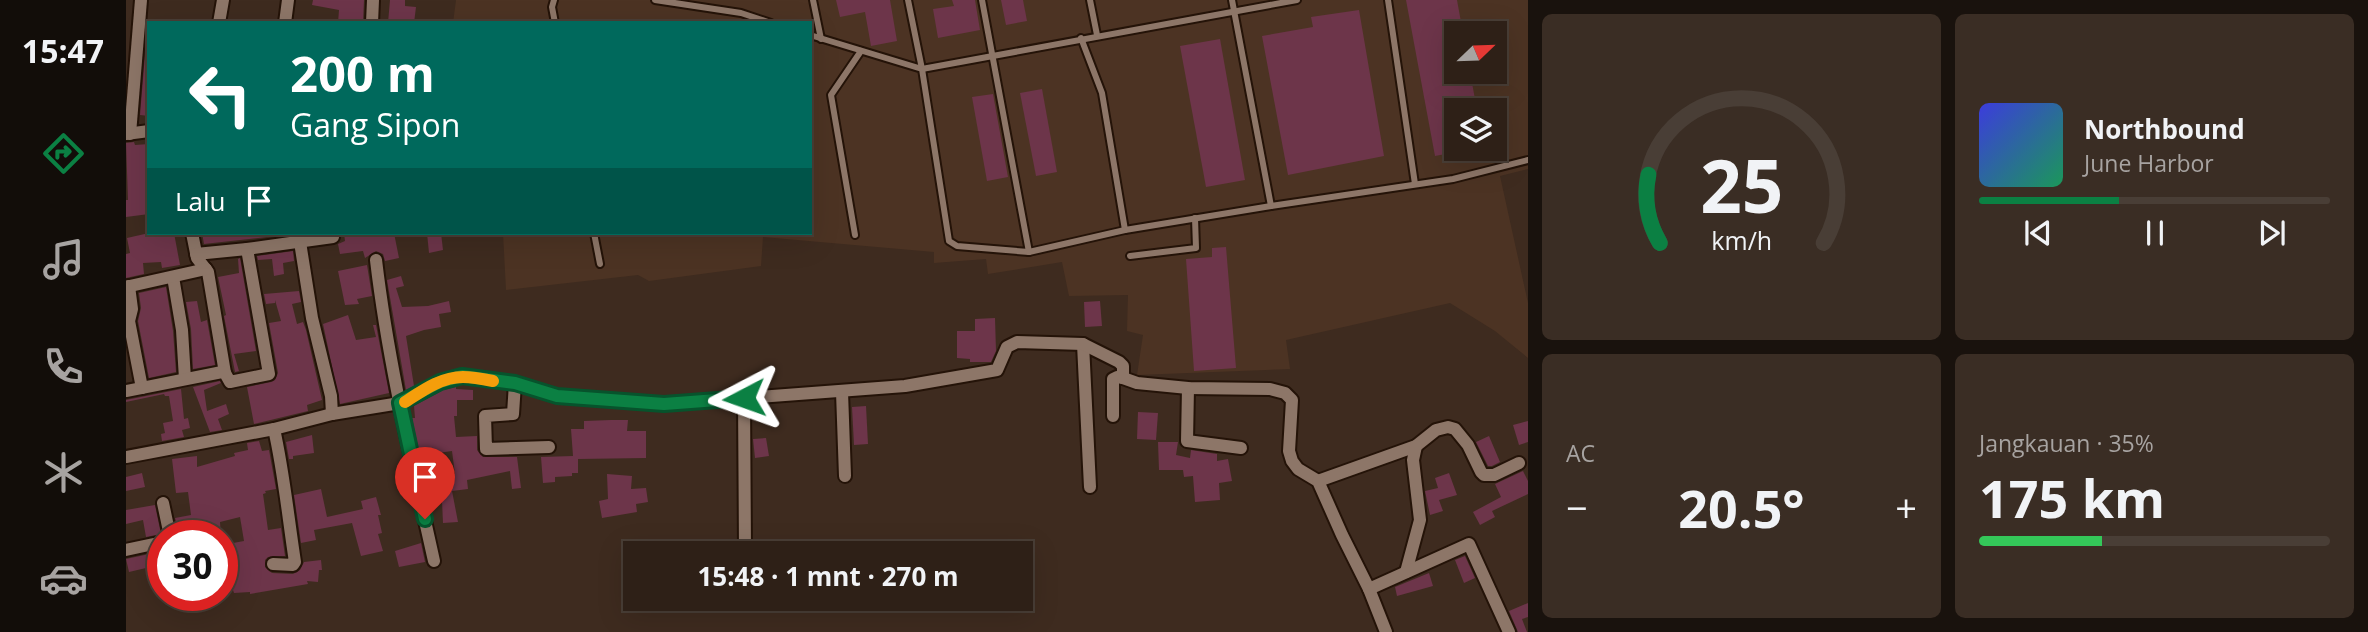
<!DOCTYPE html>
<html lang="id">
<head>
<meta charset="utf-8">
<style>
	:root { --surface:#2e2017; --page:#3a2d24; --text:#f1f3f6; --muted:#a7a3a1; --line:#493e36; --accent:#0b8043 }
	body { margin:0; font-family:"Open Sans",sans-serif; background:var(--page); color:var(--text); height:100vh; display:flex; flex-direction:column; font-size:26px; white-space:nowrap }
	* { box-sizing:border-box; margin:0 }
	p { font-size:23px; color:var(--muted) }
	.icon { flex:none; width:38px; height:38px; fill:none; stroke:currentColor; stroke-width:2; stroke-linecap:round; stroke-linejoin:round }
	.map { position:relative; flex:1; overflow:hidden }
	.side { display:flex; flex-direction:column; gap:14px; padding:14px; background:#19120d; width:840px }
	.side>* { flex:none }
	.hud { position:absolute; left:21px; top:21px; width:665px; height:214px; border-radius:0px; box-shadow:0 7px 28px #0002,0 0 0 2px var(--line); background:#00695c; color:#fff; overflow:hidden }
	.needle { width:46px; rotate:67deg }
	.buttons { position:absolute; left:1318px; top:21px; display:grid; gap:14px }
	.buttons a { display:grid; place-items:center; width:63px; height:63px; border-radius:0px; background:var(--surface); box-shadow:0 7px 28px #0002,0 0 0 2px var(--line); font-size:35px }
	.speed { position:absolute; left:21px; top:520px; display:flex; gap:14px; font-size:35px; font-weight:700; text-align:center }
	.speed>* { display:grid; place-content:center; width:91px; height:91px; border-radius:50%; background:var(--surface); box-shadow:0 7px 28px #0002,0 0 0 2px var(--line); line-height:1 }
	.speed .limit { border:10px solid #d22; background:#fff; color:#111 }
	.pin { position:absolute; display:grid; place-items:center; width:60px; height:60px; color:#fff; margin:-72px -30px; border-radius:50% 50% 50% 0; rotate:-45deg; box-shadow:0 0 7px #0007 }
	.pin .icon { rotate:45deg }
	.me { position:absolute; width:77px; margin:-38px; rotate:266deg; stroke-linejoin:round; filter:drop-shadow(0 0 5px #0008) }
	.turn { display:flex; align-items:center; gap:24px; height:147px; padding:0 28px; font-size:32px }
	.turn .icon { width:91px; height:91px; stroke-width:2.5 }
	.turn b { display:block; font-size:49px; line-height:60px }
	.then { display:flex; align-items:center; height:66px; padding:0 28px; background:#0003; gap:14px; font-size:26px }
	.big { font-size:52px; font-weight:700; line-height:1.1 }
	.side .tile { flex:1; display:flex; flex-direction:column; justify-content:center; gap:10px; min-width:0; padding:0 24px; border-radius:10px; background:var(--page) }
	.side .dial { align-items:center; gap:0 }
	.dial svg { height:182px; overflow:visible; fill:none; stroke:var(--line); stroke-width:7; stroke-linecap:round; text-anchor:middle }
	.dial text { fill:var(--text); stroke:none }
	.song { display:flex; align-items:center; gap:21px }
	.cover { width:84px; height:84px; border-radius:10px; background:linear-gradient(135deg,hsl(240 70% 55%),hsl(150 70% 35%)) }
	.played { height:7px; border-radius:4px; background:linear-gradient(90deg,var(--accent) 40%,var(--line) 40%) }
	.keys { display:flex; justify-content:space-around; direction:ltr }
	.heat { display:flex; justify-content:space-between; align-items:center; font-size:38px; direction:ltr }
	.charge { height:10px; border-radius:5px; background:linear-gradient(90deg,#34c759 35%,var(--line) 0) }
	.side .tiles { flex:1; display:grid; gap:14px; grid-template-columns:repeat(2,1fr) }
	.trip { position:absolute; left:497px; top:541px; width:410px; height:70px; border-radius:0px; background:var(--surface); box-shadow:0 7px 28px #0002,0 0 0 2px var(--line); font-weight:700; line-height:70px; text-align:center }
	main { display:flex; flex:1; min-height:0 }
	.tabs { display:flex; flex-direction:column; width:126px; justify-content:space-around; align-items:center; background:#120d09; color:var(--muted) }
	.tabs .icon { width:49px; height:49px }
	.tabs .selected { color:var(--accent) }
	.tabs b { font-size:32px; color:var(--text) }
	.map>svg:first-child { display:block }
	.built { fill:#4c3323; fill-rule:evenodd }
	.building { fill:#6d354a; fill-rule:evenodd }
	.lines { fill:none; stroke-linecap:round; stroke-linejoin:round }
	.service-casing { stroke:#241308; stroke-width:10 }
	.minor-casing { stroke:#241308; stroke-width:16 }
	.service { stroke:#8d7668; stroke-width:6 }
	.minor { stroke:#8d7668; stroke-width:12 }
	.route-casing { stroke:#07532c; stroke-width:18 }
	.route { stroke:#0b8043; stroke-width:12 }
	.slow { stroke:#f59e0b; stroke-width:12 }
</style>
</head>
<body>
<main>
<nav class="tabs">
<b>15:47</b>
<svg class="icon selected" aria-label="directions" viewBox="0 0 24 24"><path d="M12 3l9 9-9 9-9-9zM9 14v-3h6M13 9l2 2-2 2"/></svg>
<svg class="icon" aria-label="music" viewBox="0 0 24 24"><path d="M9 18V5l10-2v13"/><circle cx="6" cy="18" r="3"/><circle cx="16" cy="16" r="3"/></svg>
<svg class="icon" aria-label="phone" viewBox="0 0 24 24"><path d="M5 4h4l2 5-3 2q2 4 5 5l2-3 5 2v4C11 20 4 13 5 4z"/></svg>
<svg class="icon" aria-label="climate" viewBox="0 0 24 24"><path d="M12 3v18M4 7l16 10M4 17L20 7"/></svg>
<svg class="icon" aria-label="car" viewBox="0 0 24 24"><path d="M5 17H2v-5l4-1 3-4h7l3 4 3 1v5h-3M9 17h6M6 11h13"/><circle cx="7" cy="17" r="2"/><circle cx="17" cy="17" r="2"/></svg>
</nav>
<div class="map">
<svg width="1402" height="632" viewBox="0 0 1402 632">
	<rect width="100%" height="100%" fill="#3e2b1f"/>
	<path class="built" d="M330 0H1402V169L1374 176 1402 303V358L1369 331 1324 303 1160 340 1164 369 1011 375 1017 335 1001 331 1002 295 943 296 936 262 862 274 860 259 808 263V252L637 237 635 266 523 281 512 275 380 290 377 233H684V23H327ZM1330 33H1368V72H1330ZM1330 110H1368V149H1330Z"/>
	<g class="building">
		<path d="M187 0H238L237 23H212L213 10 186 5Z"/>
		<path d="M264 0H279V6L290 7 288 23H262Z"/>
		<path d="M710 0H764L771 41 745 46 739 12 714 17Z"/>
		<path d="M826 0H849L854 30 812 38 807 9 828 6Z"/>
		<path d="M875 0H897L901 21 880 25Z"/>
		<path d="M1280 0H1331L1337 33H1330V72H1344L1351 110H1330V152L1309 156Z"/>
		<path d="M1233 10 1258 156 1162 175 1136 36 1187 27 1185 17Z"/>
		<path d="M1094 39 1119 180 1080 187 1054 46Z"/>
		<path d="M20 42 23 43V116L14 115Z"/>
		<path d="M916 89 931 172 910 176 894 93Z"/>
		<path d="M867 94 882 177 861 181 846 97Z"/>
		<path d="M8 142 9 145 23 144V214L0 217V200H2L0 143Z"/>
		<path d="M23 233H48L54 265 36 268 35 262 17 263 18 274 0 278V254L4 253 1 238Z"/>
		<path d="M76 233H167V234L78 244Z"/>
		<path d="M218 233H268L273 258 259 261 257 254 250 251 239 258 237 251 214 254 212 244 219 241Z"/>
		<path d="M301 233H315L317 250 303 253Z"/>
		<path d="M1100 247 1110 368 1068 371 1060 259 1086 257V248Z"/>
		<path d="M167 251 168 261 157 263 158 274 148 276 146 259 132 260 131 256Z"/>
		<path d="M114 258 130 351 108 354 113 371 109 372 98 316 100 315 92 277 113 273 112 259Z"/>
		<path d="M241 265 246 296 231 299 233 304 219 305 212 271Z"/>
		<path d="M275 276 278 286 270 288 276 307 302 306 323 301 325 312 313 314 315 327 298 330 280 336 288 386 280 390 261 280Z"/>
		<path d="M40 287 47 331 50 372 23 378 12 321 15 308 13 293Z"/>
		<path d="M173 291 175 302 166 304 171 324 177 322 180 330 196 400 181 405 182 411 128 424 121 387 145 382 149 380 152 373 143 323 155 321 149 300V303L140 304 138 294Z"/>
		<path d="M71 301 75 322 81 320 89 365 67 369 65 329 60 302Z"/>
		<path d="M974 301 976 326 959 327 958 302Z"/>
		<path d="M222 315 230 340 250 337 247 325H250L263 393 214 404 197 324Z"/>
		<path d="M869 318 870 351 865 362H844V359L831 358V331H849V319Z"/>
		<path d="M94 381 95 383 78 390 81 411 100 404 103 414 92 419 96 430 84 432 67 387Z"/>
		<path d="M330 387V389L347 390V400H331V416H328L330 437 351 436V450L357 457H391L395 488 386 489 384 471 341 480 342 489 326 491 332 522 317 523 316 501 304 503 286 418H289L288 406 317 390ZM326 451 329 474 309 477 305 454Z"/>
		<path d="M55 389 58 419 62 418 64 428 56 430 58 437 36 441 35 434 39 433 37 423 47 421 43 396H39L38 394 0 402V400Z"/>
		<path d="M740 406 742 444 728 445 726 407Z"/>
		<path d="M1012 412 1032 413 1030 440 1011 439Z"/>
		<path d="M485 420H502L501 431H520V458L452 459V473H446V476L429 477V482L417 483 415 457 447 456 445 429H458V421Z"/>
		<path d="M1402 421V442L1393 445 1387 425Z"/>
		<path d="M186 435 188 453 167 456V459H163L160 442Z"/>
		<path d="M1363 436 1374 462 1366 466H1362L1350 442Z"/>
		<path d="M640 438 643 456 629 458 627 439Z"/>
		<path d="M133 441 136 451 143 450 150 489 139 491 140 493 137 494 142 530 155 528 159 556 142 557 139 560V567L146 573 167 574 174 570 178 562 195 560 196 570H193L192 582 181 581 182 584 124 594V592L108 593 107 590H105L102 563 99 564 96 545 118 541 114 517 94 522 95 536H57L56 529H52L49 518 65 515 62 492 50 493 46 459 71 456V467L109 456 108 453 122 450 121 443Z"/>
		<path d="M1032 442H1052L1050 455 1064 458 1065 450 1091 454V461L1102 459 1106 481 1093 483 1094 500 1069 502 1067 476 1058 477 1057 470H1033Z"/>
		<path d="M1397 471 1402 481V494L1366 511 1369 517 1354 525 1347 512 1375 497 1369 484Z"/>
		<path d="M16 473 19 487 0 491V477Z"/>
		<path d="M1323 473 1331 495 1313 500 1317 511 1304 515 1299 491 1312 488 1309 478Z"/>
		<path d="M481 474 506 476 505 489 520 488 522 502 510 504 511 512 476 518 473 501 482 499Z"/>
		<path d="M195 489 201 517 237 509 235 501 250 497 255 515H252L256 533 252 534 257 551 235 556 226 523 188 530 190 540 175 543 168 495Z"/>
		<path d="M29 505 35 534 20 537 17 520 0 524V510Z"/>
		<path d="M295 543 299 562 273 567 269 551Z"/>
		<path d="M37 551V564L3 572 0 559Z"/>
		<path d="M1339 556 1349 578 1338 583 1329 560Z"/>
		<path d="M1303 573 1307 586 1271 596 1269 587Z"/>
		<path d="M1402 603V617L1396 619 1401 632H1392L1383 611Z"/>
	</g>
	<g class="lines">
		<g class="service-casing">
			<g id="service">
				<path d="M428 0 426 7 429 23"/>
				<path d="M529 0 615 13 645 23"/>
				<path d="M687 0 695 39"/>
				<path d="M782 0 796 69 1171 0"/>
				<path d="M964 0 971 35"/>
				<path d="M1106 0 1145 206"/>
				<path d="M1262 0 1289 184"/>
				<path d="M684 35 796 69 823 241 831 246 903 252 856 0"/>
				<path d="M955 38 976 93 999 230"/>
				<path d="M468 233 474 264"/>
				<path d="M729 235 705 95 735 51"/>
				<path d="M903 252 999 230 1145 206 1327 179 1402 160"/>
				<path d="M1004 256 1070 248 1069 218"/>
			</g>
		</g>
		<g class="minor-casing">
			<g id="minor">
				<path d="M93 23 97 0"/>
				<path d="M159 23 162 0"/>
				<path d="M246 23 247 0"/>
				<path d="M0 134 23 131"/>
				<path d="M4 134 15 0"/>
				<path d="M66 233 71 258 82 272 99 373"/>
				<path d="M174 242 186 318 205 396 206 414"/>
				<path d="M70 254 121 249 207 237"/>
				<path d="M250 260C262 362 286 462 308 561"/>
				<path d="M47 277 56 330 59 379"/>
				<path d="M3 286 6 309 3 321 16 388"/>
				<path d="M0 287 80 269"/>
				<path d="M957 344 964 487"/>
				<path d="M389 383 387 414 359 416 360 449 423 447"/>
				<path d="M1062 388 1061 441 1115 448"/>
				<path d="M0 391 96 372 99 373 104 382 143 374 121 249"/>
				<path d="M716 392 719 476"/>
				<path d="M618 398 619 550"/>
				<path d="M987 416V379L991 377 997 378"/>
				<path d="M0 457 148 429 206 414 274 403 314 382 336 376 389 383 431 396 538 404 779 386 871 370 881 347 891 342 957 344 993 362 997 366V378L1011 383 1062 388 1144 389 1159 393 1166 400 1163 451 1166 461 1172 469 1192 481 1216 535 1243 589 1260 632"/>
				<path d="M1192 481 1290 446 1310 430 1322 427 1329 429 1342 445 1355 472 1358 475H1368L1393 463"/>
				<path d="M37 503 44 536"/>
				<path d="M0 550 37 542"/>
				<path d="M147 564 167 565 169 562C162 517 158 473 148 429"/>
				<path d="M1280 572 1294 520 1287 460 1290 446"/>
				<path d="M1243 589 1343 544 1383 632"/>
			</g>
		</g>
		<use href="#service" class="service"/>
		<use href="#minor" class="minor"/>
	</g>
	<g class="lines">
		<g class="route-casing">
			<path id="route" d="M299 519 274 403 314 382 336 376 389 383 431 396 538 404 618 398"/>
		</g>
		<use href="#route" class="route"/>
		<path class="slow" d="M279 402C296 391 315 377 337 377 347 377 357 379 367 381"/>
	</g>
</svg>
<div class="buttons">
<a><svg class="needle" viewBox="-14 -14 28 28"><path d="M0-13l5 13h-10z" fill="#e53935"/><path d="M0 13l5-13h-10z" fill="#a7a3a1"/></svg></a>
<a><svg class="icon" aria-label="layers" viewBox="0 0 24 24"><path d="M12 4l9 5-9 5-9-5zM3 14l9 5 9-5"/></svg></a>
</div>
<div class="speed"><div class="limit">30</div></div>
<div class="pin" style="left:299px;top:519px;background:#d93025"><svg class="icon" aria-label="arrive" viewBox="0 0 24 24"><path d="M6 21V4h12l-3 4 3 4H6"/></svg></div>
<svg class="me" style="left:618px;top:398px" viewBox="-20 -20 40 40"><path d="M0-17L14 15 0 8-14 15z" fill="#0b8043" stroke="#fff" stroke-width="4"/></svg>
<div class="trip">15:48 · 1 mnt · 270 m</div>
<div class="hud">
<div class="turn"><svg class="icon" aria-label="left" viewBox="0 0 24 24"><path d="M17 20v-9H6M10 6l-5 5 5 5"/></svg><div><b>200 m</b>Gang Sipon</div></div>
<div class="then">Lalu<svg class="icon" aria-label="arrive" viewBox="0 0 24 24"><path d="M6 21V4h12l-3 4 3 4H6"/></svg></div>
</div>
</div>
<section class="side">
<div class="tiles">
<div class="tile dial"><svg viewBox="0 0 100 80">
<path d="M14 69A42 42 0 1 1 86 69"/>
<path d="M14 69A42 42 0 0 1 9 39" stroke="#0b8043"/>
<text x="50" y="56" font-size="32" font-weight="700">25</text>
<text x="50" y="72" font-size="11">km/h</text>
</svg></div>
<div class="tile">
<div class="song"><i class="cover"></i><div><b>Northbound</b><p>June Harbor</p></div></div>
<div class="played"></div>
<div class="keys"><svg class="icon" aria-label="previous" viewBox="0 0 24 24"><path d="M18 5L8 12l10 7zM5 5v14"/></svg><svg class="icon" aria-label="pause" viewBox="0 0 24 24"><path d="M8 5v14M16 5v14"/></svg><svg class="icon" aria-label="next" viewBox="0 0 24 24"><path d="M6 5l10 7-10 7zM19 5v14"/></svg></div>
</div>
<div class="tile"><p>AC</p>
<div class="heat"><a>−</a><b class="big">20.5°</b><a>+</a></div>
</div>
<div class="tile"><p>Jangkauan · 35%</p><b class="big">175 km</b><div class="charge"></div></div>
</div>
</section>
</main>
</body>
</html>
